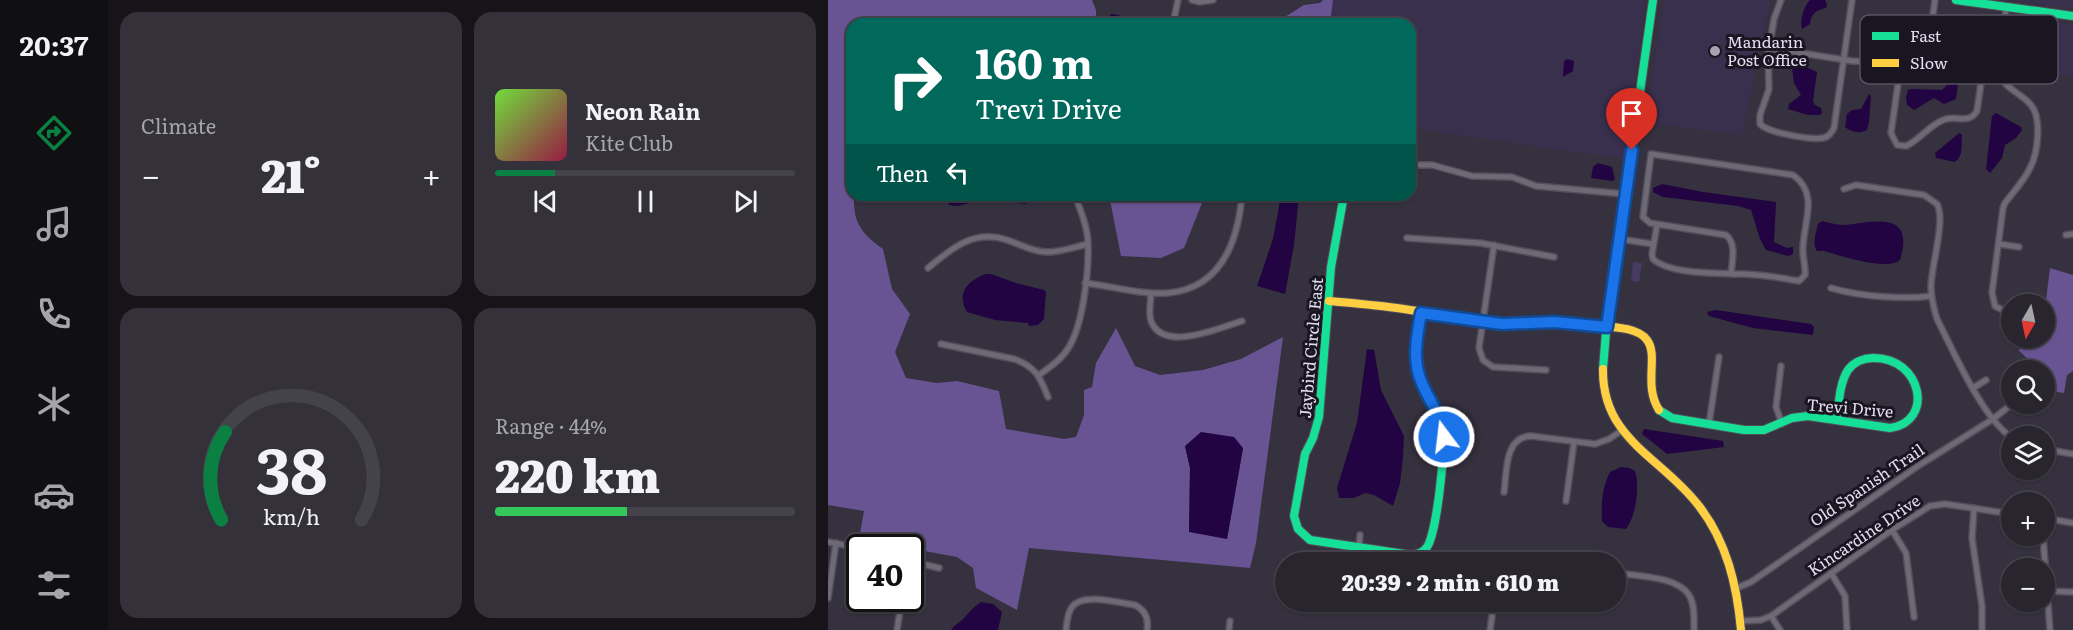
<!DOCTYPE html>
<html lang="en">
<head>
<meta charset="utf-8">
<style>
	:root { --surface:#28252e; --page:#34313a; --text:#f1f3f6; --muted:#a5a5aa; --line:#44424a; --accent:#0b8043 }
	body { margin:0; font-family:Literata,serif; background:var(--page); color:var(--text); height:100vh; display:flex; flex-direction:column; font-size:22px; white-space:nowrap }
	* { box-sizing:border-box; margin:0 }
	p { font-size:20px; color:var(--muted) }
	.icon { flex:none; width:33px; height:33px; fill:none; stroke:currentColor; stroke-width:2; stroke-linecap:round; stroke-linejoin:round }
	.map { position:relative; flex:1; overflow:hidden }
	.drawer { display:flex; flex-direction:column; gap:12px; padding:12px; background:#161419; width:720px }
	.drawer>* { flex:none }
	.guide { position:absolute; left:18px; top:18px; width:570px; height:183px; border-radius:18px; box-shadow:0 2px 4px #0004,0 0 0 2px var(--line); background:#00695c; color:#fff; overflow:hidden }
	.needle { width:39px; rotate:189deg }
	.fabs { position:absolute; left:1173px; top:294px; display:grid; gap:12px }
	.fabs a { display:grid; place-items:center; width:54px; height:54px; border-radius:50%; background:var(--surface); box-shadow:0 2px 4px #0004,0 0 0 2px var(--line); font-size:30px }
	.speed { position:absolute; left:18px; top:534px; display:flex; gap:12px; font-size:30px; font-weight:700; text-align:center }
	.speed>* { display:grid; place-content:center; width:78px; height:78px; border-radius:50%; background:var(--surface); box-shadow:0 2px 4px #0004,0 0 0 2px var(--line); line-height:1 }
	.speed .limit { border:3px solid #111; border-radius:9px; background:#fff; color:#111 }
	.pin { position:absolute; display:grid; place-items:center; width:51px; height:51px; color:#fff; margin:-62px -26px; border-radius:50% 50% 50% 0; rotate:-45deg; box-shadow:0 0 6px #0007 }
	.pin .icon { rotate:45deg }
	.me { position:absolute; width:66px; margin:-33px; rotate:345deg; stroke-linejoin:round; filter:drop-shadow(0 0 4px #0008) }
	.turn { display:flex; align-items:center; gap:21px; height:126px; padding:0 30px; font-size:27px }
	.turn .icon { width:78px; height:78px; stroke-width:2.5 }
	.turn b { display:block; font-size:42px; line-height:51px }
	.then { display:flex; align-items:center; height:57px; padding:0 30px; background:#0003; gap:12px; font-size:22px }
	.big { font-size:45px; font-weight:800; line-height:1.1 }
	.drawer .widget { flex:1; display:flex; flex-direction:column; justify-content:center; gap:9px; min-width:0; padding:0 21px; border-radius:18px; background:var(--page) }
	.drawer .dial { align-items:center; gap:0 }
	.dial svg { height:156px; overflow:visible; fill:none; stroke:var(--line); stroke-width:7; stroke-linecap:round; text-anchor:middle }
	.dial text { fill:var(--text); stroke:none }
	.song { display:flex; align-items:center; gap:18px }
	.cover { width:72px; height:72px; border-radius:9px; background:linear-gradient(135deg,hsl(100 70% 55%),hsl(340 70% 35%)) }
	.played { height:6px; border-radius:3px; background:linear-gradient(90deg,var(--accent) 20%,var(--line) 20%) }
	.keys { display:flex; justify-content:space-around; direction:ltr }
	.heat { display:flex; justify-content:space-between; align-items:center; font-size:33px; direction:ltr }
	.charge { height:9px; border-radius:4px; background:linear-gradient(90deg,#34c759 44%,var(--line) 0) }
	.drawer .tiles { flex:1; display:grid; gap:12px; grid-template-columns:repeat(2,1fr) }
	.trip { position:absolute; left:447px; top:552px; width:351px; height:60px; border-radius:30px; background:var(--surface); box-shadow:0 2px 4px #0004,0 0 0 2px var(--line); font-weight:800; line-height:60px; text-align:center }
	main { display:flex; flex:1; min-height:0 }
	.tabs { display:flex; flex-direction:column; width:108px; justify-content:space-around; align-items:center; background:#100f12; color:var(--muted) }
	.tabs .icon { width:42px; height:42px }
	.tabs .active { color:var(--accent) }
	.tabs b { font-size:27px; color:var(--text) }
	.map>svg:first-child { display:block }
	.built { fill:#39304e }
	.green { fill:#473b61 }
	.forest { fill:#685493; fill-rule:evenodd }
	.water { fill:#210441 }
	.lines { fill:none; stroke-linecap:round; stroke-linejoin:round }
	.street-casing { stroke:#524e5a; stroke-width:8 }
	.fast-casing { stroke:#524e5a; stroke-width:10 }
	.slow-casing { stroke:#524e5a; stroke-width:10 }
	.street { stroke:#6d6975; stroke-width:5 }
	.fast { stroke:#16e098; stroke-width:8 }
	.slow { stroke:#ffcf43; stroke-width:8 }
	.route-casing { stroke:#114b97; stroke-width:15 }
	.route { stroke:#1a73e8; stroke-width:10 }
	.poi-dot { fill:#a6a2b2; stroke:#191521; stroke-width:2 }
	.labels { text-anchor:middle; stroke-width:6; stroke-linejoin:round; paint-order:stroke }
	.poi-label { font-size:16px; fill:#e3dff0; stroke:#191521; text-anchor:start }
	.street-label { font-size:16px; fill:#e3dff0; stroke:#191521 }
	.key { fill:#191521; stroke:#56525f; stroke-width:1.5 }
	.key-label { font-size:16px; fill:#e3dff0 }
</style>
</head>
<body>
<main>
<nav class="tabs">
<b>20:37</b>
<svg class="icon active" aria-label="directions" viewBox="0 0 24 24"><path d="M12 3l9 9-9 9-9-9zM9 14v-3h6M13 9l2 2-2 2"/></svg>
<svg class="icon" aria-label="music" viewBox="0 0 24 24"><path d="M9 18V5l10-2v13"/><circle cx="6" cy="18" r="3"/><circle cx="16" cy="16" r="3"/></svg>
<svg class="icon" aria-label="phone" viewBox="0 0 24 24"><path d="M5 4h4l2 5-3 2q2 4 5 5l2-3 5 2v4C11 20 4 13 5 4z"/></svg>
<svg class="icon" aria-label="climate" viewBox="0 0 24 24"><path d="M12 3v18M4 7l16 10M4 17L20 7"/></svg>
<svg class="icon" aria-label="car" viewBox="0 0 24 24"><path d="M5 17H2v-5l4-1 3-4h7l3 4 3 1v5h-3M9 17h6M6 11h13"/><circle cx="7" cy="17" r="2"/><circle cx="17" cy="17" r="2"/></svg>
<svg class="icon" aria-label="filters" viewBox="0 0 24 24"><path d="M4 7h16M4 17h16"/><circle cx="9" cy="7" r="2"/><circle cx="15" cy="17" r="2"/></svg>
</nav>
<section class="drawer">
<div class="tiles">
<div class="widget"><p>Climate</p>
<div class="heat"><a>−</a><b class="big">21°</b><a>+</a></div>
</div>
<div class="widget">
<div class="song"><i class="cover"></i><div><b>Neon Rain</b><p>Kite Club</p></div></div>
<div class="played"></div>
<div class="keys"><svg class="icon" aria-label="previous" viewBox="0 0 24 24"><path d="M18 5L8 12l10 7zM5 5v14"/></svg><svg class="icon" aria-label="pause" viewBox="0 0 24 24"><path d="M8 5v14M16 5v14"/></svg><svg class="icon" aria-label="next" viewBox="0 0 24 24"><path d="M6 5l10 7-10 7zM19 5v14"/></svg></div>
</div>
<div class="widget dial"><svg viewBox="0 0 100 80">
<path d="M14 69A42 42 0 1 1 86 69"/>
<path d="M14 69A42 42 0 0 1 16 24" stroke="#0b8043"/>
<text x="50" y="56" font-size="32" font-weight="700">38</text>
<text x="50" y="72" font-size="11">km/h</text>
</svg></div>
<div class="widget"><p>Range · 44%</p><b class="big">220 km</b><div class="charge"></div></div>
</div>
</section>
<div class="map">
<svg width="1245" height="630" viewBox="0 0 1245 630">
	<rect width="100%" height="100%" fill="#35313e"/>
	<g class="built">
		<path d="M505 0H818L796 159 582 128V24H502Z"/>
		<path d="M836 0H942L914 136 817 122Z"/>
		<path d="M1182 0H1245V9Z"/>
		<path d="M1166 13 1245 25V76L1161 64Z"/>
	</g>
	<path class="green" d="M805 262 814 263 811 282 803 281Z"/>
	<g class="forest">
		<path d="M0 0H264L268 10V24H24V195H26C25 223 33 233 55 249L64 289 82 314 67 352 78 378 109 383 129 381 171 391 178 429 236 439 248 437 256 415V390L264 387 268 363 288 328 307 366 332 375 375 370 413 359 455 337 428 543 422 568 201 548 189 610 148 588 145 568 129 557 31 539 36 511 0 505ZM357 446 415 448 399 539 361 531 362 468Z"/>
		<path d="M495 0H505L502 24H426L452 20 476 5 492 3Z"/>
		<path d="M281 195H375L376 198 356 248 333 258 293 256Z"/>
		<path d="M1222 268 1245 275V371L1239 375 1236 393 1217 390 1216 370H1212L1190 350 1212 341V338H1216L1217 308Z"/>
	</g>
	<g class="water">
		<path d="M982 0H997L999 5 998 8C988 10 983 14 982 24L974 29C972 20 975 7 982 0Z"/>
		<path d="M283 14 290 15 307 24H278Z"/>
		<path d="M739 59 746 61 745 71 735 77 736 61Z"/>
		<path d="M966 66 978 67 989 72 985 101 987 105 993 108 994 113 992 115H980L960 109 961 104 973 95 966 83 964 67Z"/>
		<path d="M1124 80 1130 83 1128 99 1116 104 1106 98 1086 110 1079 105 1078 97 1080 90 1084 89 1114 90Z"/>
		<path d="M1041 94 1043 96 1041 122 1039 130C1032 134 1023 132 1017 127L1019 114 1024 110 1033 109Z"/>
		<path d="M1168 113 1193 127 1194 130 1188 138 1177 145 1174 158 1162 173 1158 169 1164 116Z"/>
		<path d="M1131 133 1134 135C1133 145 1136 155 1127 162L1108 158 1107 153Z"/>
		<path d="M770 163 784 167 787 179 785 181 763 178 765 167Z"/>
		<path d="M834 184 875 192 948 202 946 242 959 248 965 247V254L960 256 938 250 932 239 923 210 910 206 835 197 825 192V188Z"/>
		<path d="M116 195H203L204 199 198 204 153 200 130 206 121 205Z"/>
		<path d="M453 195H471L466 245 457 294 429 286 445 239Z"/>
		<path d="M994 221C1002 223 1009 225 1017 225 1048 221 1087 211 1072 260 1059 271 1013 256 996 251H989C984 244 988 233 990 224Z"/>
		<path d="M158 274H163L188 283 216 290 218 292 216 319 210 325 201 326 200 323 167 320 139 312C128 293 139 281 158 274Z"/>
		<path d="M888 310 983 324 986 327 985 335 925 328 881 316 879 312Z"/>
		<path d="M539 349 546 350 553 390 576 436 575 458 572 483 565 506 546 495 537 493 526 498H511L509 488 529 423Z"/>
		<path d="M816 429 895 441 896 447 839 454 814 434Z"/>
		<path d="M373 432 406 437 415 448 399 539 361 532 362 468 357 446Z"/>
		<path d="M793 467 801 468 807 471C812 486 808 516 798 529L780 527 774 521C773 504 774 488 782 472Z"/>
		<path d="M153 602 165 604 174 612 170 630H114H123C126 625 130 624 134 620 141 613 145 607 153 602Z"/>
	</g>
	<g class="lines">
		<g class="street-casing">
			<g id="street">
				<path d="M364 0 371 2 385 0"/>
				<path d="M953 0 946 19 940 56 941 89 932 115V124C940 133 983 140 995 138 1001 137 1003 133 1006 128L1024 0"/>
				<path d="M1178 7 1172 76C1178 89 1194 94 1203 105 1214 118 1210 153 1202 168 1196 181 1185 192 1177 203L1175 208 1164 293 1167 306 1182 314"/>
				<path d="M345 24 350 0"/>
				<path d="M941 48 1024 61 1087 63 1154 73"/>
				<path d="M1071 61 1072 70 1063 133 1069 145 1078 146C1092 140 1103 123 1118 119 1131 116 1141 124 1149 111L1161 27"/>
				<path d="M1098 64 1107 0"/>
				<path d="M591 165H604L644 176 684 177 708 186 797 194"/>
				<path d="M1016 189 1028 185 1096 195 1109 204C1118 221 1103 266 1103 287 1103 298 1106 309 1109 319 1127 354 1153 416 1184 438"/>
				<path d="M74 196 75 195"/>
				<path d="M829 225 824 254 825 259C845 277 903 272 930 275 944 276 958 279 971 281L977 275C978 266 974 256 975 247 976 221 991 193 965 175L823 154 815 217 822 223 898 235C909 244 904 261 903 274"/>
				<path d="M1238 235 1245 234"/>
				<path d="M579 238 652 243 726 257"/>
				<path d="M791 239 825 244"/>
				<path d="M1171 244 1191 247"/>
				<path d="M666 245 651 348 655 360 665 367 718 370"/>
				<path d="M100 268C124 248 146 229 179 240 192 244 204 252 219 252 233 252 247 247 260 244"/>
				<path d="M257 283C284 286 312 295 340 293 394 288 410 241 414 195"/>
				<path d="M1003 288C1030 296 1075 300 1103 296"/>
				<path d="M323 293C323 302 320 312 323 321 335 353 391 328 414 321"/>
				<path d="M113 344 186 359C208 367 212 377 220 397"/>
				<path d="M953 366 948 407 954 424"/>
				<path d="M211 375C222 367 234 359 241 347 255 324 261 271 260 244 260 227 252 210 247 195"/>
				<path d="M1145 388 1158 380"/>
				<path d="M881 424 891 357"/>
				<path d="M1216 449 1245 454"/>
				<path d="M676 492C679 472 676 437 703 436L767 444 781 439 793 431"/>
				<path d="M738 501 746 442"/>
				<path d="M1146 508 1144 538 1154 606V630"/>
				<path d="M1216 518 1245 523"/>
				<path d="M1216 528 1218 519"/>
				<path d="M1064 530 1078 553 1086 617"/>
				<path d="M1215 536 1222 630"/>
				<path d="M0 542 32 548"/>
				<path d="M531 547 532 535"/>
				<path d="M82 561 111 568"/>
				<path d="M679 562 691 559 719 562"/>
				<path d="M788 573C808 576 852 576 862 597 867 606 866 620 866 630"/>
				<path d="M1003 573 1017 596 1019 630"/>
				<path d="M909 588 923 582 1090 466 1165 419 1184 404"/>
				<path d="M1220 591 1245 592"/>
				<path d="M0 598 8 543"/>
				<path d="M943 616 952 630"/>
				<path d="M913 621 933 620 943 616 1064 530 1102 506 1117 504 1184 514"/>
				<path d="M69 630 74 598"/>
				<path d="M238 630C239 622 239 614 244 607 255 592 291 603 307 605 317 610 321 619 319 630"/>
				<path d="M401 630 402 621"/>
				<path d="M662 630 666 602"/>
			</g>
		</g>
		<g class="fast-casing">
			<g id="fast">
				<path d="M1128 0 1245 16"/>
				<path d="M516 195 503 267 491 417 485 438 477 454 466 516 470 529 482 540 583 555C590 554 595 553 599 547 609 533 619 441 614 423 609 404 593 389 589 368 586 350 590 331 593 313"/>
				<path d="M775 369 778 332 825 0"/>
				<path d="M831 410 844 418 916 430H936L964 418 980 416 1062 428C1107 422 1094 357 1045 358 1036 358 1026 362 1020 370 1011 384 1011 404 1009 420"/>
			</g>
		</g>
		<g class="slow-casing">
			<g id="slow">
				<path d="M501 301C524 303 546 305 569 308 604 313 638 320 673 323 703 326 733 321 763 325 779 327 809 326 819 340 831 356 815 385 831 410"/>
				<path d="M775 369C774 440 834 457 871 506 899 542 909 586 913 630"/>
			</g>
		</g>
		<use href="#street" class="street"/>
		<use href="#fast" class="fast"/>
		<use href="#slow" class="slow"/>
	</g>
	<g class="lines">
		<g class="route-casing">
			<path id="route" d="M616 437C612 410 602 404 593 381 584 359 589 336 593 313L674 324 726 322 779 327 804 150"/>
		</g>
		<use href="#route" class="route"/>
	</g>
	<circle class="poi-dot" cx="887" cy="51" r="6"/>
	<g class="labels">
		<g class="poi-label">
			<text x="899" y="48">Mandarin<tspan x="899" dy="18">Post Office</tspan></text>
		</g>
		<g class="street-label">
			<text transform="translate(483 348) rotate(-85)" y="6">Jaybird Circle East</text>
			<text transform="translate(1022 408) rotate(5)" y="6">Trevi Drive</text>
			<text transform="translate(1039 485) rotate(-34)" y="6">Old Spanish Trail</text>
			<text transform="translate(1036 535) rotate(-34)" y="6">Kincardine Drive</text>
		</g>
	</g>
	<rect x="1032" y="15" width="198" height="69" rx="9" class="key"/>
	<rect x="1044" y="32" width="27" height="8" fill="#16e098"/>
	<rect x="1044" y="59" width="27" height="8" fill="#ffcf43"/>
	<g class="key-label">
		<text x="1082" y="42">Fast</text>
		<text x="1082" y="69">Slow</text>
	</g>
</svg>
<div class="fabs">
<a><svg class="needle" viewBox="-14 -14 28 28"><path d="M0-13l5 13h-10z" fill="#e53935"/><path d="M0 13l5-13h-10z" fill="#a5a5aa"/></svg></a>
<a><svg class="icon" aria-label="search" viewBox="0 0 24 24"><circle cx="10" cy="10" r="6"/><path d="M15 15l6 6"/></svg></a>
<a><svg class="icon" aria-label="layers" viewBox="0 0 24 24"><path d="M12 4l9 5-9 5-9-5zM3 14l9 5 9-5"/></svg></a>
<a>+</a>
<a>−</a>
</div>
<div class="speed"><div class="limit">40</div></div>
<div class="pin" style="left:804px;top:150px;background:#d93025"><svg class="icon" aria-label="arrive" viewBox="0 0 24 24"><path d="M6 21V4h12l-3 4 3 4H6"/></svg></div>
<svg class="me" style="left:616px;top:437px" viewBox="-20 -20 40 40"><circle r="17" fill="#1a73e8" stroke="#fff" stroke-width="3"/><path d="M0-11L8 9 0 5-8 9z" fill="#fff"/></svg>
<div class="trip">20:39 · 2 min · 610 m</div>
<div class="guide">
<div class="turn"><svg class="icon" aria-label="right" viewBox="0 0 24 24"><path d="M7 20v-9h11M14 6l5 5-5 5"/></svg><div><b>160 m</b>Trevi Drive</div></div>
<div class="then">Then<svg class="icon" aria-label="left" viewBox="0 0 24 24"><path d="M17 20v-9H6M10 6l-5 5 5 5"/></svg></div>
</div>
</div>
</main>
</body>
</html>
